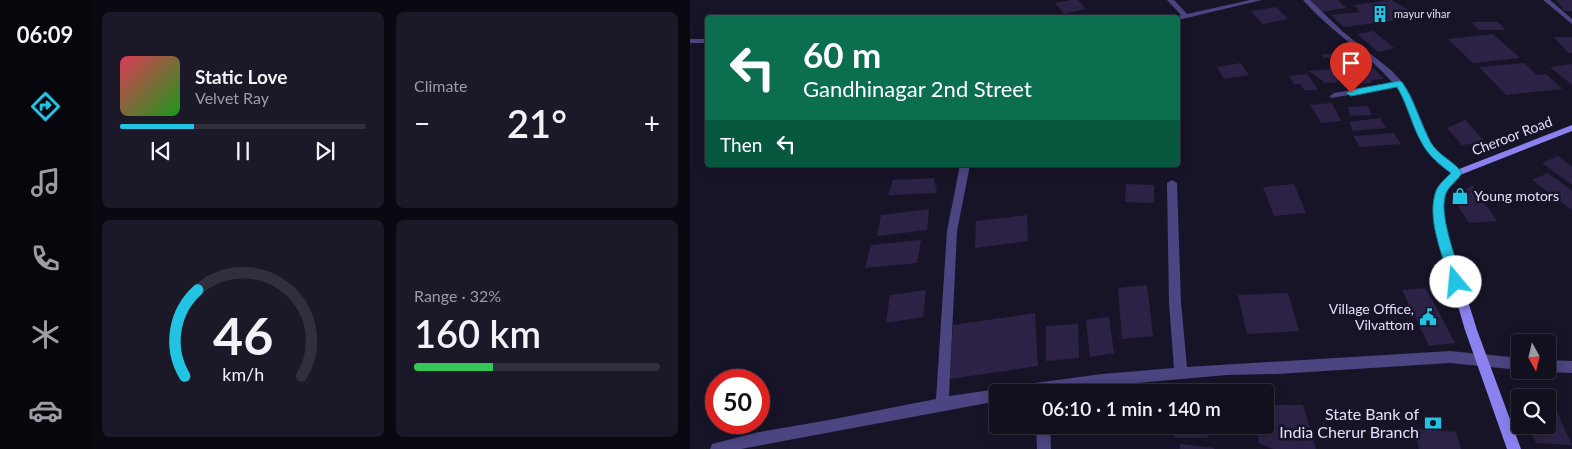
<!DOCTYPE html>
<html lang="en">
<head>
<meta charset="utf-8">
<style>
	:root { --surface:#120f1e; --page:#1b1827; --text:#f1f3f6; --muted:#9c9ca4; --line:#312f3c; --accent:#22c4e3 }
	body { margin:0; font-family:Lato,sans-serif; background:var(--page); color:var(--text); height:100vh; display:flex; flex-direction:column; font-size:19px; white-space:nowrap }
	* { box-sizing:border-box; margin:0 }
	p { font-size:16px; color:var(--muted) }
	.icon { flex:none; width:28px; height:28px; fill:none; stroke:currentColor; stroke-width:2; stroke-linecap:round; stroke-linejoin:round }
	.map { position:relative; flex:1; overflow:hidden }
	.sheet { display:flex; flex-direction:column; gap:12px; padding:12px; background:#0a0810; width:600px }
	.sheet>* { flex:none }
	.hud { position:absolute; left:15px; top:15px; width:475px; height:152px; border-radius:5px; box-shadow:0 2px 12px #0003,0 0 0 1px var(--line); background:#0b6e4f; color:#fff; overflow:hidden }
	.needle { width:32px; rotate:172deg }
	.controls { position:absolute; left:821px; top:334px; display:grid; gap:10px }
	.controls a { display:grid; place-items:center; width:45px; height:45px; border-radius:5px; background:var(--surface); box-shadow:0 2px 12px #0003,0 0 0 1px var(--line); font-size:25px }
	.speed { position:absolute; left:15px; top:369px; display:flex; gap:10px; font-size:25px; font-weight:700; text-align:center }
	.speed>* { display:grid; place-content:center; width:65px; height:65px; border-radius:50%; background:var(--surface); box-shadow:0 2px 12px #0003,0 0 0 1px var(--line); line-height:1 }
	.speed .limit { border:8px solid #d22; background:#fff; color:#111 }
	.pin { position:absolute; display:grid; place-items:center; width:42px; height:42px; color:#fff; margin:-51px -21px; border-radius:50% 50% 50% 0; rotate:-45deg; box-shadow:0 0 5px #0007 }
	.pin .icon { rotate:45deg }
	.me { position:absolute; width:55px; margin:-28px; rotate:343deg; stroke-linejoin:round; filter:drop-shadow(0 0 4px #0008) }
	.turn { display:flex; align-items:center; gap:18px; height:105px; padding:0 15px; font-size:22px }
	.turn .icon { width:65px; height:65px; stroke-width:2.5 }
	.turn b { display:block; font-size:35px; line-height:42px }
	.then { display:flex; align-items:center; height:48px; padding:0 15px; background:#0003; gap:10px; font-size:19px }
	.big { font-size:38px; font-weight:600; line-height:1.1 }
	.sheet .card { flex:1; display:flex; flex-direction:column; justify-content:center; gap:8px; min-width:0; padding:0 18px; border-radius:8px; background:var(--page) }
	.sheet .dial { align-items:center; gap:0 }
	.dial svg { height:130px; overflow:visible; fill:none; stroke:var(--line); stroke-width:7; stroke-linecap:round; text-anchor:middle }
	.dial text { fill:var(--text); stroke:none }
	.song { display:flex; align-items:center; gap:15px }
	.cover { width:60px; height:60px; border-radius:8px; background:linear-gradient(135deg,hsl(350 70% 55%),hsl(120 70% 35%)) }
	.played { height:5px; border-radius:2px; background:linear-gradient(90deg,var(--accent) 30%,var(--line) 30%) }
	.keys { display:flex; justify-content:space-around; direction:ltr }
	.heat { display:flex; justify-content:space-between; align-items:center; font-size:28px; direction:ltr }
	.charge { height:8px; border-radius:4px; background:linear-gradient(90deg,#34c759 32%,var(--line) 0) }
	.sheet .tiles { flex:1; display:grid; gap:12px; grid-template-columns:repeat(2,1fr) }
	.trip { position:absolute; left:299px; top:384px; width:285px; height:50px; border-radius:5px; background:var(--surface); box-shadow:0 2px 12px #0003,0 0 0 1px var(--line); font-weight:600; line-height:50px; text-align:center }
	main { display:flex; flex:1; min-height:0 }
	.tabs { display:flex; flex-direction:column; width:90px; justify-content:space-around; align-items:center; background:#07060c; color:var(--muted) }
	.tabs .icon { width:35px; height:35px }
	.tabs .selected { color:var(--accent) }
	.tabs b { font-size:22px; color:var(--text) }
	.map>svg:first-child { display:block }
	.building { fill:#2c2246 }
	.lines { fill:none; stroke-linecap:round; stroke-linejoin:round }
	.minor { fill:#4b4581; fill-rule:evenodd }
	.secondary { fill:#8b81ef; fill-rule:evenodd }
	.route { fill:#22c4e3; stroke:#167f94 }
	.labels { text-anchor:middle; stroke-width:5; stroke-linejoin:round; paint-order:stroke }
	.far-poi-label { font-size:11px; fill:#e3defb; stroke:#181428; text-anchor:start }
	.street-label { font-size:14px; fill:#e3defb; stroke:#181428 }
	.poi-label { font-size:14px; fill:#e3defb; stroke:#181428; text-anchor:start }
	.near-poi-label { font-size:16px; fill:#e3defb; stroke:#181428; text-anchor:end }
</style>
</head>
<body>
<main>
<nav class="tabs">
<b>06:09</b>
<svg class="icon selected" aria-label="directions" viewBox="0 0 24 24"><path d="M12 3l9 9-9 9-9-9zM9 14v-3h6M13 9l2 2-2 2"/></svg>
<svg class="icon" aria-label="music" viewBox="0 0 24 24"><path d="M9 18V5l10-2v13"/><circle cx="6" cy="18" r="3"/><circle cx="16" cy="16" r="3"/></svg>
<svg class="icon" aria-label="phone" viewBox="0 0 24 24"><path d="M5 4h4l2 5-3 2q2 4 5 5l2-3 5 2v4C11 20 4 13 5 4z"/></svg>
<svg class="icon" aria-label="climate" viewBox="0 0 24 24"><path d="M12 3v18M4 7l16 10M4 17L20 7"/></svg>
<svg class="icon" aria-label="car" viewBox="0 0 24 24"><path d="M5 17H2v-5l4-1 3-4h7l3 4 3 1v5h-3M9 17h6M6 11h13"/><circle cx="7" cy="17" r="2"/><circle cx="17" cy="17" r="2"/></svg>
</nav>
<section class="sheet">
<div class="tiles">
<div class="card">
<div class="song"><i class="cover"></i><div><b>Static Love</b><p>Velvet Ray</p></div></div>
<div class="played"></div>
<div class="keys"><svg class="icon" aria-label="previous" viewBox="0 0 24 24"><path d="M18 5L8 12l10 7zM5 5v14"/></svg><svg class="icon" aria-label="pause" viewBox="0 0 24 24"><path d="M8 5v14M16 5v14"/></svg><svg class="icon" aria-label="next" viewBox="0 0 24 24"><path d="M6 5l10 7-10 7zM19 5v14"/></svg></div>
</div>
<div class="card"><p>Climate</p>
<div class="heat"><a>−</a><b class="big">21°</b><a>+</a></div>
</div>
<div class="card dial"><svg viewBox="0 0 100 80">
<path d="M14 69A42 42 0 1 1 86 69"/>
<path d="M14 69A42 42 0 0 1 22 16" stroke="#22c4e3"/>
<text x="50" y="56" font-size="32" font-weight="700">46</text>
<text x="50" y="72" font-size="11">km/h</text>
</svg></div>
<div class="card"><p>Range · 32%</p><b class="big">160 km</b><div class="charge"></div></div>
</div>
</section>
<div class="map">
<svg width="882" height="449" viewBox="0 0 882 449">
	<rect width="100%" height="100%" fill="#181428"/>
	<g class="building">
		<path d="M381 0H388L396 9 374 14 365 3Z"/>
		<path d="M619 0H648L656 8 630 12Z"/>
		<path d="M701 0 731 17 654 27 641 15 670 12 664 5Z"/>
		<path d="M867 0H882V11H874Z"/>
		<path d="M586 7 598 19 573 24 561 11Z"/>
		<path d="M782 22H808L815 30H788Z"/>
		<path d="M683 31 704 48 688 52 667 34Z"/>
		<path d="M803 34 830 58 783 63 758 39Z"/>
		<path d="M864 37H882V53H878Z"/>
		<path d="M650 52 658 61 642 63 638 57 635 58 631 55Z"/>
		<path d="M551 63 559 75 534 79 527 67Z"/>
		<path d="M834 63 847 75 856 74 872 89 816 95 789 67Z"/>
		<path d="M882 64V85L860 67Z"/>
		<path d="M680 65 694 79 681 80 682 83 657 85 645 69Z"/>
		<path d="M640 69 649 82 635 83 619 71Z"/>
		<path d="M617 74 628 90H614L611 84H604L599 76Z"/>
		<path d="M642 103 651 121 631 123 620 105Z"/>
		<path d="M678 106 682 115 660 116 658 107Z"/>
		<path d="M690 118 696 128 663 131 659 122Z"/>
		<path d="M775 120 795 142 772 145 757 128Z"/>
		<path d="M704 133 711 144 670 147 663 136Z"/>
		<path d="M868 156 882 167V185L852 163Z"/>
		<path d="M858 173 882 191V210L842 180Z"/>
		<path d="M244 178 247 193 198 195 203 180Z"/>
		<path d="M436 184 464 185V203L435 202Z"/>
		<path d="M604 184 616 213 584 216 573 187Z"/>
		<path d="M782 185 807 221 779 223 764 200Z"/>
		<path d="M239 209 237 230 187 236 191 215Z"/>
		<path d="M337 215 338 241 285 248 286 221Z"/>
		<path d="M231 240 227 263 175 268 181 245Z"/>
		<path d="M457 285 463 336 432 339 428 288Z"/>
		<path d="M736 288 765 343 739 346 712 290Z"/>
		<path d="M236 290 233 317 196 323 200 295Z"/>
		<path d="M598 293 609 331 557 334 548 295Z"/>
		<path d="M345 313 348 366 260 379 263 325Z"/>
		<path d="M419 317 424 353 400 357 396 320Z"/>
		<path d="M388 324 389 358 356 361V326Z"/>
		<path d="M487 387 515 388V392H487Z"/>
		<path d="M824 393 859 394 882 445 846 443 838 425H858V398H830V406Z"/>
		<path d="M575 405H613L626 449H583L569 443 566 425H575Z"/>
		<path d="M485 425H517L518 438H484Z"/>
		<path d="M724 428 766 432 771 449H729Z"/>
		<path d="M490 444 524 448V449H490Z"/>
	</g>
	<g class="lines">
		<g class="minor">
			<path d="M477 0H484L497 14 560 0H572L488 20V18H484L491 15Z"/>
			<path d="M613 0H620L652 31 702 71 712 82 721 96 741 143 751 155 770 171 772 173 770 175H764C753 166 740 157 733 145 722 126 719 105 707 87L641 98 640 96 644 93 703 83C676 52 640 31 613 0Z"/>
			<path d="M853 0H860L882 19V24Z"/>
			<rect x="0" y="39" width="18" height="4"/>
			<path d="M270 165H280L267 231 259 396 308 389 313 392H308V401L51 449H20L22 444 69 432 139 420 246 399 257 231Z"/>
			<path d="M482 180 487 183 491 303 497 367 760 351 830 358V370L760 363 587 374 537 375 412 386 365 392H317L319 388 323 386 412 374 484 368 479 303 477 183Z"/>
			<path d="M858 360 882 361V373L858 372 854 370H858Z"/>
			<path d="M346 425H360L361 449H347Z"/>
		</g>
		<path class="secondary" d="M882 125V131L770 175 756 192 753 211 757 234 787 330 831 449H817L775 330 747 234 743 211 746 191 764 171Z"/>
	</g>
	<path class="route" d="M709 81 712 82C725 101 730 123 741 143 749 156 764 161 772 173 768 180 761 184 757 191 746 209 767 262 773 282L771 286 766 287 762 286 760 282C753 255 736 219 746 191 748 185 756 178 761 173 750 165 740 157 733 145 722 127 718 105 707 87L661 96 656 93 661 90Z"/>
	<defs>
		<g id="building-bare" transform="scale(1.35)"><path d="M-4-6H4V6H1V3H-1V6H-4ZM-2.5-4.3h1.7v1.8h-1.7ZM.8-4.3h1.7v1.8H.8ZM-2.5-1h1.7V.8h-1.7ZM.8-1h1.7V.8H.8Z" fill="#22c4e3" stroke="#181428" stroke-width="2.5" paint-order="stroke"/></g>
		<g id="shop-bare" transform="scale(1.35)"><path d="M-5-2.5h2.3a2.7 3.5 0 0 1 5.4 0H5L5.5 6h-11ZM-1.5-2.5h3a1.5 2.3 0 0 0-3 0Z" fill="#22c4e3" stroke="#181428" stroke-width="2.5" paint-order="stroke"/></g>
		<g id="civic-bare" transform="scale(1.35)"><path d="M-.6-6.5H3V-4.5H.6V-3L4-1V1h2V6H-6V1h2V-1L-.6-3ZM-1.2 2.5V6h2.4V2.5Z" fill="#22c4e3" stroke="#181428" stroke-width="2.5" paint-order="stroke"/></g>
		<g id="bank-bare" transform="scale(1.35)"><path d="M-6-4H6V4H-6ZM0-2.3a2.3 2.3 0 1 0 0 4.6a2.3 2.3 0 1 0 0-4.6Z" fill="#22c4e3" stroke="#181428" stroke-width="2.5" paint-order="stroke"/></g>
	</defs>
	<g fill-rule="evenodd">
		<use href="#building-bare" x="690" y="14"/>
		<use href="#shop-bare" x="770" y="196"/>
		<use href="#civic-bare" x="738" y="317"/>
		<use href="#bank-bare" x="743" y="423"/>
	</g>
	<g class="labels">
		<g class="far-poi-label">
			<text x="704" y="18">mayur vihar</text>
		</g>
		<g class="street-label">
			<text transform="translate(822 136) rotate(-21)" y="5">Cheroor Road</text>
		</g>
		<g class="poi-label">
			<text x="784" y="201">Young motors</text>
			<text x="724" y="314" text-anchor="end">Village Office,<tspan x="724" dy="16">Vilvattom</tspan></text>
		</g>
		<g class="near-poi-label">
			<text x="729" y="420">State Bank of<tspan x="729" dy="18">India Cherur Branch</tspan></text>
		</g>
	</g>
</svg>
<div class="controls">
<a><svg class="needle" viewBox="-14 -14 28 28"><path d="M0-13l5 13h-10z" fill="#e53935"/><path d="M0 13l5-13h-10z" fill="#9c9ca4"/></svg></a>
<a><svg class="icon" aria-label="search" viewBox="0 0 24 24"><circle cx="10" cy="10" r="6"/><path d="M15 15l6 6"/></svg></a>
</div>
<div class="speed"><div class="limit">50</div></div>
<div class="pin" style="left:661px;top:93px;background:#d93025"><svg class="icon" aria-label="arrive" viewBox="0 0 24 24"><path d="M6 21V4h12l-3 4 3 4H6"/></svg></div>
<svg class="me" style="left:766px;top:282px" viewBox="-20 -20 40 40"><circle r="19" fill="#fff"/><path d="M0-13L10 11 0 6-10 11z" fill="#22c4e3"/></svg>
<div class="trip">06:10 · 1 min · 140 m</div>
<div class="hud">
<div class="turn"><svg class="icon" aria-label="left" viewBox="0 0 24 24"><path d="M17 20v-9H6M10 6l-5 5 5 5"/></svg><div><b>60 m</b>Gandhinagar 2nd Street</div></div>
<div class="then">Then<svg class="icon" aria-label="left" viewBox="0 0 24 24"><path d="M17 20v-9H6M10 6l-5 5 5 5"/></svg></div>
</div>
</div>
</main>
</body>
</html>
